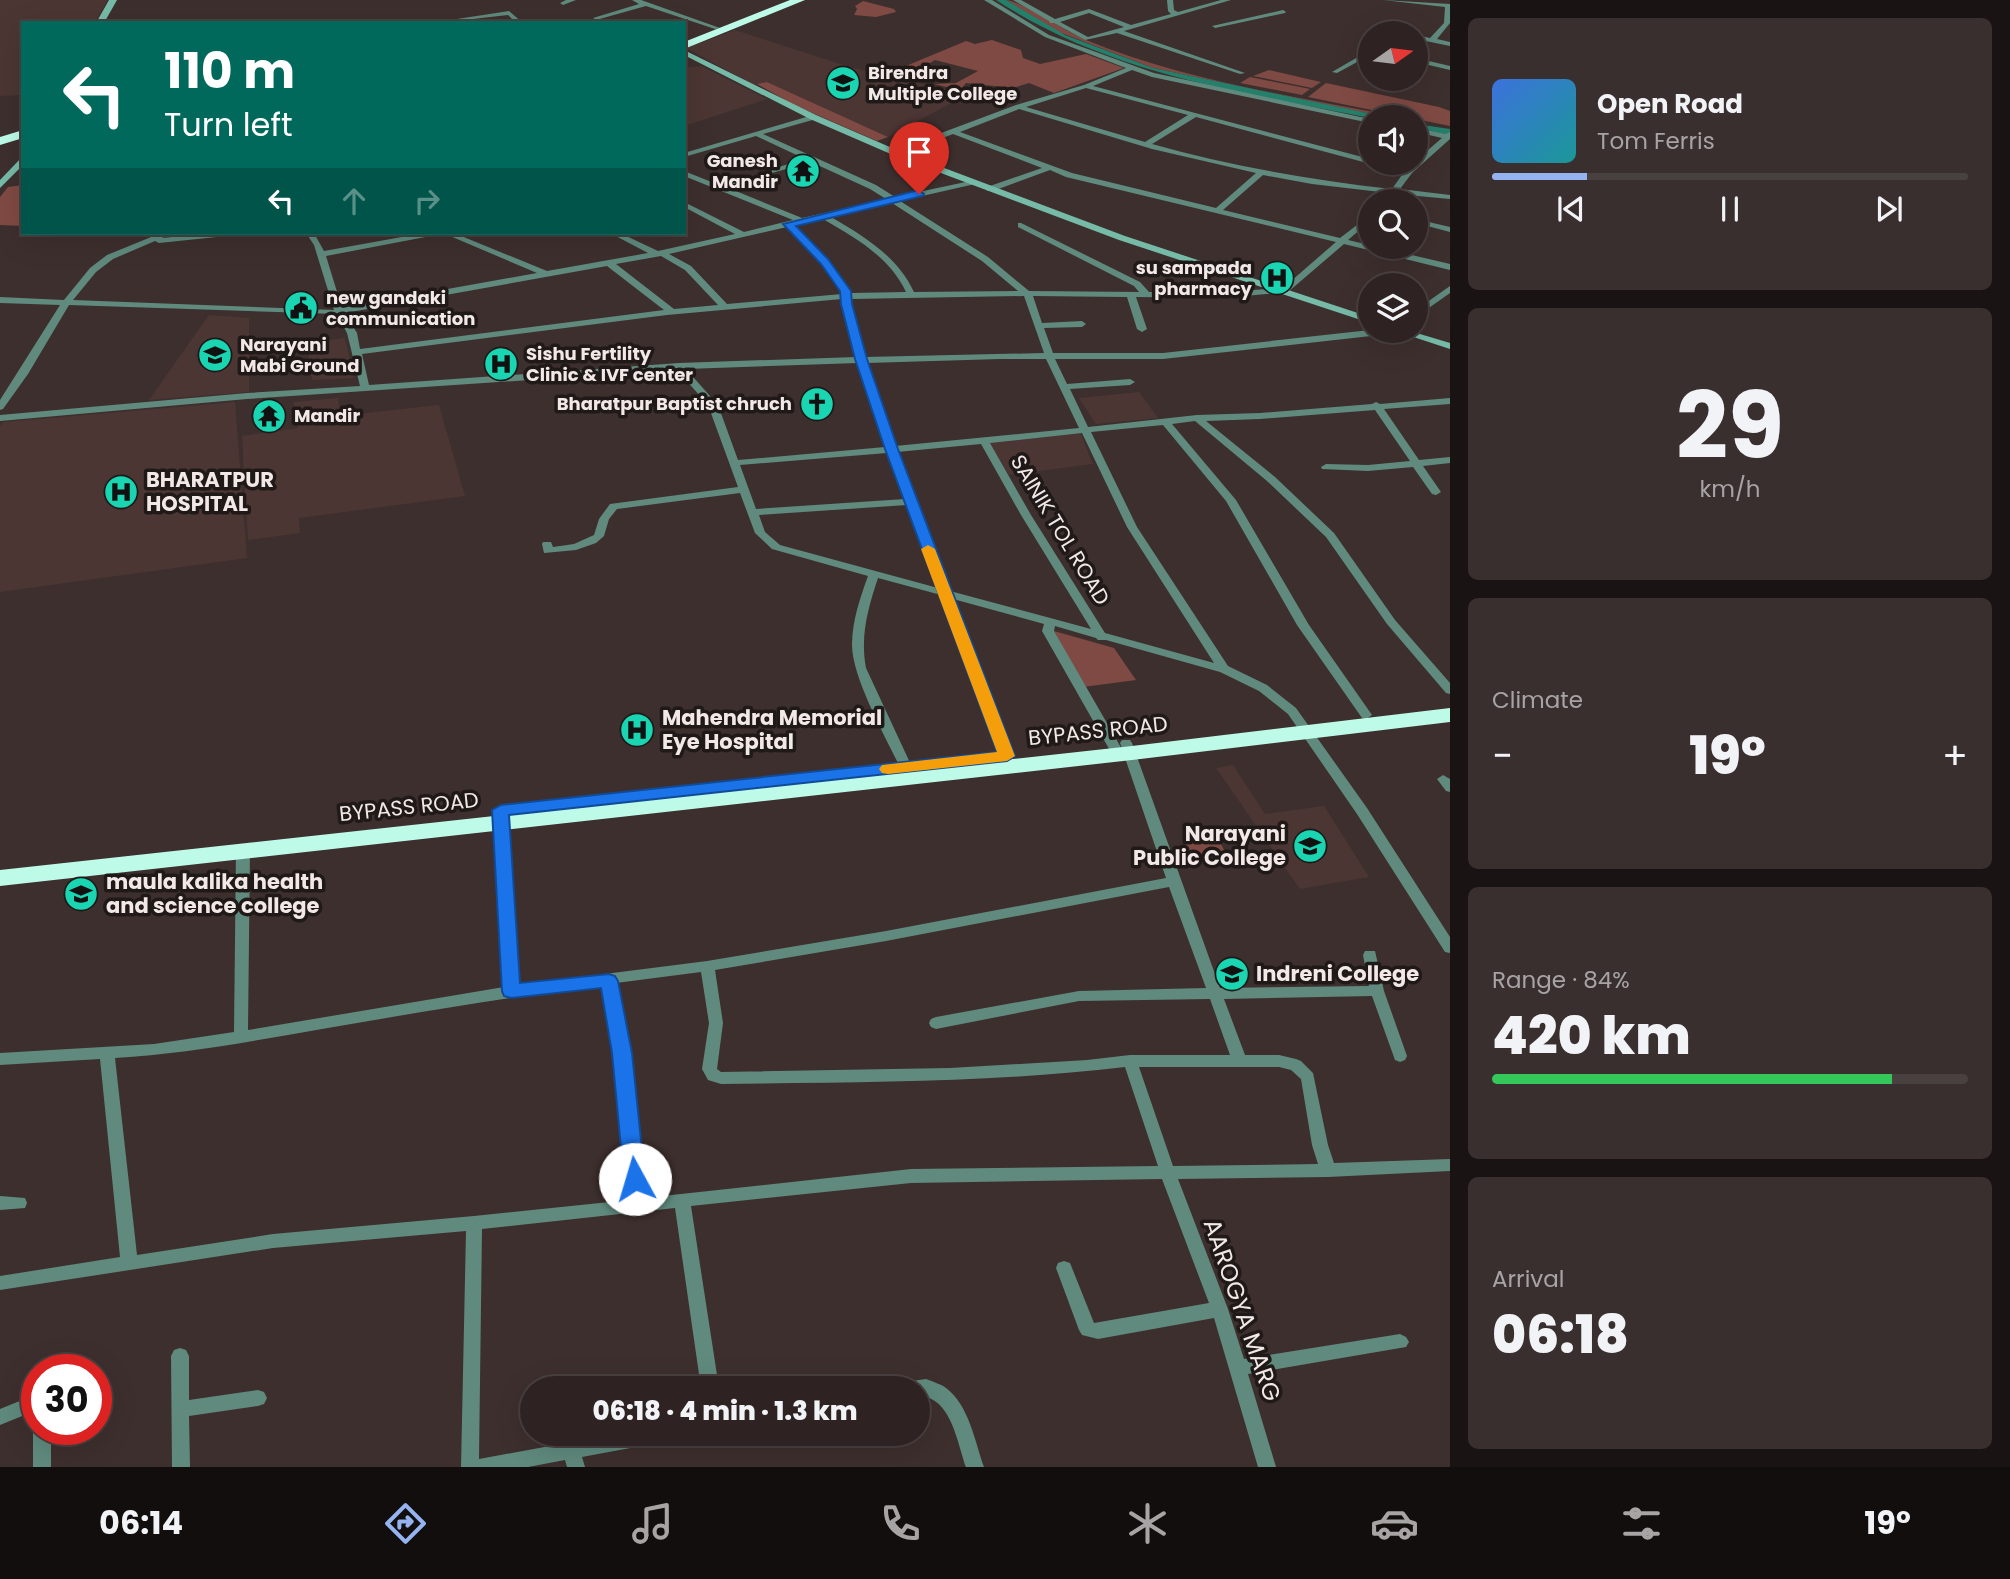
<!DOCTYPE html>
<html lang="en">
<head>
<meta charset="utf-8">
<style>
	:root { --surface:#2e2322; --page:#3a2f2f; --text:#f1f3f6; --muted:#a7a4a5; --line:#494040; --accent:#95b2f1 }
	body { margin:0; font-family:Poppins,sans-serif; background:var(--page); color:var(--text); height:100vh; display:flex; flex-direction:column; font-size:26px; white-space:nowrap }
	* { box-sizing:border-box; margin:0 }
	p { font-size:23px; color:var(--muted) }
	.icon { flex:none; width:38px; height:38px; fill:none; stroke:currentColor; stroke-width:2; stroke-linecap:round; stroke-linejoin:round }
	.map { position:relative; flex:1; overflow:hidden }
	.drawer { display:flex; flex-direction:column; gap:18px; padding:18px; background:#191313; width:560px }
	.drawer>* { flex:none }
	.guide { position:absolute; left:21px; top:21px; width:665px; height:214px; border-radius:0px; box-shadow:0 7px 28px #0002,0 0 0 2px var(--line); background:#00695c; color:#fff; overflow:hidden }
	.needle { width:46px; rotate:76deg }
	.controls { position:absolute; left:1358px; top:21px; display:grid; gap:14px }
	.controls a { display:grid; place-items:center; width:70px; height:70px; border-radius:50%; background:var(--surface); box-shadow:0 7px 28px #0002,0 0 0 2px var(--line); font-size:35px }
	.speed { position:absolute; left:21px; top:1354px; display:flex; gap:14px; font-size:35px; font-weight:700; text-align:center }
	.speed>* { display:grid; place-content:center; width:91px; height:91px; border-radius:50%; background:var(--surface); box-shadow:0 7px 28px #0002,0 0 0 2px var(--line); line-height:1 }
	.speed .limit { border:10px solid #d22; background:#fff; color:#111 }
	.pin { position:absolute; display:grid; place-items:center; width:60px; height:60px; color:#fff; margin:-72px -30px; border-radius:50% 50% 50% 0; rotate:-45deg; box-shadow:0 0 7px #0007 }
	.pin .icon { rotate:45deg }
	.me { position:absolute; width:77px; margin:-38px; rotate:354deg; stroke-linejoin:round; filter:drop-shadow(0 0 5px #0008) }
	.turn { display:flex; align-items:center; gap:24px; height:147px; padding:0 28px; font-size:32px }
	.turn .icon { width:91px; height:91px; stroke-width:2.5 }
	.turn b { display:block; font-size:49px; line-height:60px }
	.lanes { display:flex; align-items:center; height:66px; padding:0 28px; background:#0003; justify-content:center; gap:35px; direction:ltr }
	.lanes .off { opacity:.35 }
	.big { font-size:52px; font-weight:800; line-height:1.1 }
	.drawer .widget { flex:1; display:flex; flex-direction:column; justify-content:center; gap:10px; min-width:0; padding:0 24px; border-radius:10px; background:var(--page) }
	.drawer .dial { align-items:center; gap:0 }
	.dial b { font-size:91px; line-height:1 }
	.song { display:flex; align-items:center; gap:21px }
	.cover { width:84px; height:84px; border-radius:10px; background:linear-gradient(135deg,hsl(220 70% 55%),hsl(180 70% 35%)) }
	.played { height:7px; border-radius:4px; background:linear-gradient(90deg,var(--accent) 20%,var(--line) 20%) }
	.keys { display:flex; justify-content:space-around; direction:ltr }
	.heat { display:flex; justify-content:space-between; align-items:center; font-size:38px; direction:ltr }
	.charge { height:10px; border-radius:5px; background:linear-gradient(90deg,#34c759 84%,var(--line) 0) }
	.trip { position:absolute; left:520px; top:1376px; width:410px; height:70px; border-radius:35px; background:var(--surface); box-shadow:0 7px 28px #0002,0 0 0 2px var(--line); font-weight:800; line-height:70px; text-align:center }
	.tabs { display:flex; height:112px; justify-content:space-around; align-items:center; background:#120e0e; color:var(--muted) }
	.tabs .icon { width:49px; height:49px }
	.tabs .active { color:var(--accent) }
	.tabs b { font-size:32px; color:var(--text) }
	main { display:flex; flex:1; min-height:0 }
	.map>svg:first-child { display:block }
	.built { fill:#4b3633 }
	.green { fill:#7f4a43 }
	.water { fill:#247f6b }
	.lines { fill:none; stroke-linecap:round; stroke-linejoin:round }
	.canal { fill:#247f6b; fill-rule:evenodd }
	.street { fill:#608a7e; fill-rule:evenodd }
	.secondary { fill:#76bba8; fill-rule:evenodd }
	.highway { fill:#bdfbe8; fill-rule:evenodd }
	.route { fill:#1a73e8; stroke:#114b97; stroke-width:2 }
	.slow { fill:#f59e0b }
	.labels { text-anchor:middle; stroke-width:7; stroke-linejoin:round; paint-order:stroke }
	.far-poi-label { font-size:18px; font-weight:bold; fill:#f2e8e7; stroke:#1f1918; text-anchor:start }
	.poi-label { font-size:21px; font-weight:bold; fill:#f2e8e7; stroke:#1f1918; text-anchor:start }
	.street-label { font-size:21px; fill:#f2e8e7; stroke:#1f1918 }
	.near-street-label { font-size:24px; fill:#f2e8e7; stroke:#1f1918 }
</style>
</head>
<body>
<main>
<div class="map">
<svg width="1450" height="1467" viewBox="0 0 1450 1467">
	<rect width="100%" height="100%" fill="#3d2f2d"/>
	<g class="built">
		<path d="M0 0H108L94 23H23V95L0 96Z"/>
		<path d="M735 30 837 63 895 79 970 93 888 137 767 82 754 85 686 48Z"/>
		<path d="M701 66 767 99 684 126V68Z"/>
		<path d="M209 315 249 318V392L149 400Z"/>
		<path d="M345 338 354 378 312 380 307 343Z"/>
		<path d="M1139 392 1158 418 1096 424 1079 398Z"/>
		<path d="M338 398 340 416 439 405 465 496 299 518 300 533 248 540 242 436 298 428 293 402Z"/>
		<path d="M235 402 247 558 0 592V426L4 422Z"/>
		<path d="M1080 432 1093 464 1009 475 989 442Z"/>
		<path d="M1233 765 1265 814 1324 806 1369 877 1300 889 1216 768Z"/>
	</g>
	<g class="green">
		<path d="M1006 0C1019 0 1068 33 1086 40 1185 81 1294 96 1399 117H1385L1153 68 1056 31Z"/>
		<path d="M863 1 894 9 896 12 876 17 854 15 857 9 855 6Z"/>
		<path d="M992 40 1021 50 1023 58 1040 64 1086 54 1124 68 1054 93 1029 83 1013 88 966 83 960 90 934 84 956 83 978 71 935 60 913 73 931 79 926 81 889 73 966 41 975 44Z"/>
		<path d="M1269 70 1321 82 1312 88 1253 76Z"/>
		<path d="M1250 77 1310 89 1302 95 1240 83Z"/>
		<path d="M767 82 888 137 877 141 794 105 757 84Z"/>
		<path d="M1326 83 1439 107 1450 111V126L1308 97Z"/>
		<path d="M23 185V226L0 225V197L8 187Z"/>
		<path d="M1054 631 1114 648 1136 680 1083 687Z"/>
		<path d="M1218 838 1229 860 1194 864 1184 842Z"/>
	</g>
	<path class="water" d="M996 0H1006L1065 35 1153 68 1386 117 1370 118C1241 92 1109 74 996 0Z"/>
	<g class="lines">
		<path class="canal" d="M1416 124 1450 129V135L1416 128Z"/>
		<g class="street">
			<path d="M566 0H576L563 5 560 3Z"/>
			<path d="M632 0H641L720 28 715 29 646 6 596 20 593 18 639 4Z"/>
			<path d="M984 0H992L1049 35 1154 73 1370 119V123L1152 77 1132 70 1093 86 1370 159V163H1372H1367L1196 117 1152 144C1231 166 1311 180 1392 189L1404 172 1373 165 1372 163H1385L1407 168 1442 138 1416 132V128L1446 134 1450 132V139L1412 173 1400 189 1450 195V199L1396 194 1391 201H1383L1389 193 1312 184 1263 175 1223 210 1340 238 1370 215V221L1348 240 1450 264V270L1344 244 1288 292 1222 298 1136 297 1147 329 1142 332 1137 329 1127 297 1033 296 1042 323 1082 321 1086 324 1082 327 1044 328 1053 353H1163L1370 330 1394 331 1389 334 1163 359H1055L1067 384 1130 379 1135 382 1130 385 1070 389 1088 427 1197 415 1260 413 1372 404 1376 402 1380 404 1450 398V404L1384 409 1419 460 1450 457V463L1423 466 1441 492 1436 495 1432 494 1413 467 1368 471 1322 469 1321 467 1326 464 1368 465 1410 461 1375 410 1260 419 1206 421 1275 477 1334 533 1395 620 1450 683V694L1446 693 1387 624 1326 537 1267 481 1195 421 1172 424 1236 500 1309 625 1372 715 1366 719 1362 718 1297 625 1226 501 1163 425 1091 432 1137 527 1228 666 1267 685 1296 708 1367 808 1450 937V953L1445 952 1357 814 1288 714 1259 691 1220 672 1106 640H1098L1096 638 1055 626 1054 631 1123 751 1120 743 1122 740H1130L1132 743 1220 988 1369 986 1363 955 1365 951H1375L1384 991 1407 1056 1405 1060 1400 1062 1395 1060 1372 996 1224 999 1245 1055H1279L1296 1059 1301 1061 1313 1073 1328 1145 1334 1163 1450 1159V1171L1328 1177 1178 1179 1228 1309 1244 1359 1400 1334 1406 1337 1409 1342 1406 1347 1248 1374 1276 1467H1258L1214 1318 1098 1339 1082 1335 1079 1330 1056 1268 1058 1263 1064 1261 1070 1263 1094 1323 1209 1303 1162 1179 911 1183 691 1206 719 1388H701L675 1208 482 1229 479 1459 620 1433H677L674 1439 668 1441 582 1457 585 1467H567L565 1460 528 1467H461L466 1231 273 1248 0 1290V1276L120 1257 100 1059 0 1065V1053L154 1044 234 1032 236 849 238 846H248L250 849 248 1030 504 987 495 810 501 806 507 810 518 985 707 961 886 931 1166 878 1124 755 1118 758 1112 754 1042 631 1044 624 953 599 1013 756 1007 760 1003 759 941 595 878 578C868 608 860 636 866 668L912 767 906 771 900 767C885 736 852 677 852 645 852 621 860 598 868 576L772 549 755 533 740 493 617 509 609 519 604 536 596 543 576 550 544 553 542 544 543 542H551L553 547 574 544 594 535 599 519 610 504 738 487 708 405 677 370 247 399 0 421V415L247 393 360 386 347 333 337 314 69 305 28 374 3 409 0 410V400L60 305 0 303V297L64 300 90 268 107 255 161 233H171L162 238 215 233H240L236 235 159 243 155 241 113 259 96 272 73 300 334 310 314 245 306 233H314L324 251 424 233H440L436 235 326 256 342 308 537 273 443 233H454L547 271 648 253 610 233H620L658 251 735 234 684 207V202L744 232 793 220 684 176V171L724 187 747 177H753V181L731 189 802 218 886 199 870 189 811 162 772 173V169L805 159 756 136 684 157V153L813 115H816V119L763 134 876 185 895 197 975 180V184L900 201 988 257 1029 291 1139 292 1134 286 1018 227V223H1021L1140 282 1149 292H1222L1283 288 1336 242 1066 177 1050 170 993 191H987V187L1042 168 953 134 899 155H893V151L1016 105 1084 85 1126 68 1045 37ZM1086 88 1188 115 1145 142 1026 107ZM1019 109 1152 149 1256 173 1216 208 1072 173 960 132ZM892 203 982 261 1018 291 914 292C897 256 865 237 831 217ZM823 219C855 238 889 256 906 292L851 293 828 260 795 225ZM787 227 822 264 842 294 727 304 691 266 669 254ZM661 256 685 270 718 305 674 309 616 264ZM607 266 664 310 360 349 357 333 345 313ZM1024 296 1044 353 865 357 851 299ZM842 299 856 357 679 363 369 385 362 354 667 315ZM1000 359H1046L1079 428 895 446 867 363ZM858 363 885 447 738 460 718 405 686 369ZM1082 433 1127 527 1214 663 1105 633 1031 515 990 443ZM981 444 1021 515 1091 629 950 591 897 452ZM887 453 905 499 756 509 740 465ZM907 505 938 588 780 545 765 532 759 515ZM1169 887 1206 988 1079 991 936 1017 931 1019 929 1023 931 1027 936 1029 1079 1001 1210 999 1230 1055H1130L1087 1060 950 1068 721 1072 717 1069 723 1023 715 970 886 941ZM701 972 709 1023 702 1069 708 1080 721 1084C855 1082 991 1083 1125 1067L1158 1166 911 1169 644 1198 629 1053 616 983ZM603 985 615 1053 629 1200 474 1216 273 1234 137 1255 115 1058C185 1054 253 1041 322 1029 415 1013 508 997 603 985ZM1139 1067H1279L1291 1070 1301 1079 1312 1145 1318 1164 1173 1166Z"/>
			<path d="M1013 0H1021L1055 19 1089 9 1131 25 1171 14 1168 11 1167 0H1173L1174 10 1178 12 1221 0H1231L1124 31 1245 73 1240 74 1117 33 1085 40 1054 23H1050L1049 21ZM1089 13 1124 27 1088 37 1060 22Z"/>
			<path d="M1383 0 1450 4V23L1437 39 1450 42V46L1416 39V35L1430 38 1444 23 1445 7Z"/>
			<path d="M1283 10 1286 12 1285 13 1215 28 1212 26Z"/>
			<path d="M509 11 523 23H516L508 15 464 20 466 23H459L457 19Z"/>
			<path d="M388 19 390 20 392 23H386L385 21Z"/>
			<path d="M1370 50V55L1337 73 1332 72Z"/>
			<path d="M1416 58 1450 66V70L1416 62Z"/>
			<path d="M1416 219 1450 227V232L1416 223Z"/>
			<path d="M1450 286V293L1416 317V310Z"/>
			<path d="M1443 775 1450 779V792L1446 791 1437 779Z"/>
			<path d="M0 1196 25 1198 27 1203 25 1208 0 1210Z"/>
			<path d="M180 1348 186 1350 189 1356V1400L258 1390 264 1392 267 1398 264 1404 258 1406 189 1416 190 1467H172L171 1356 174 1350Z"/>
			<path d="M926 1379C933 1382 941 1384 946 1388 969 1405 975 1442 984 1467H966C957 1442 951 1395 917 1396V1388H902L905 1382Z"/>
			<path d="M37 1394V1410L0 1425V1409Z"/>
			<path d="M36 1424 37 1430H51V1467H33V1430Z"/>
		</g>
		<g class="secondary">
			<path d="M109 0H117L104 23H96Z"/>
			<path d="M684 50 816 115 899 151 1125 236 1370 317V323L1119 240 893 155 810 119 684 55Z"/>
			<path d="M23 156V165L0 188V180Z"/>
			<path d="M1395 331H1410L1450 343V349Z"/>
		</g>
		<g class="highway">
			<path d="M790 0H805L684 49V42Z"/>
			<path d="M23 130V138L0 145V137Z"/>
			<path d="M1450 708V722L1132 760 0 886V870L1132 746Z"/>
		</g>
	</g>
	<path class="route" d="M919 190 924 194 923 196 796 226 828 259 851 291 852 304 867 359 898 449 1015 756 1007 761 509 815 520 983 609 974 615 976 618 981 632 1053 645 1179 642 1185 635 1187 627 1185 624 1179 612 1053 601 988 511 998 504 996 502 991 492 810 501 805 997 752 885 449 855 359 841 304 840 291 821 264 783 224Z"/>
	<path class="slow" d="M928 545 935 549 1015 756 1007 761 888 774 882 773 879 769 882 765 997 752 921 549Z"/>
	<defs>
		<g id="university-disc" transform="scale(1.75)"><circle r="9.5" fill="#1ad5b2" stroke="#1f1918"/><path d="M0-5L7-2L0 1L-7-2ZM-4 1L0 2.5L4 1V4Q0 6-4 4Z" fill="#111"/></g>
		<g id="temple-disc" transform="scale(1.75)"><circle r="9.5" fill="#1ad5b2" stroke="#1f1918"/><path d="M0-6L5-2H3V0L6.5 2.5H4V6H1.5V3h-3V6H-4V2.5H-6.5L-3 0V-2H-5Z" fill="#111"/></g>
		<g id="hospital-disc" transform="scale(1.75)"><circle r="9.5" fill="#1ad5b2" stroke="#1f1918"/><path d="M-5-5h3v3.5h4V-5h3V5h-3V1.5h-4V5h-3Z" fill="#111"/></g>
		<g id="civic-disc" transform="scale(1.75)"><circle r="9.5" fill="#1ad5b2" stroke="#1f1918"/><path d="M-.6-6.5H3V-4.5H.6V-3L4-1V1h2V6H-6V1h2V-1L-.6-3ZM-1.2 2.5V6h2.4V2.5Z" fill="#111"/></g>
		<g id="school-disc" transform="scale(1.75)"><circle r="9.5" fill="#1ad5b2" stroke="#1f1918"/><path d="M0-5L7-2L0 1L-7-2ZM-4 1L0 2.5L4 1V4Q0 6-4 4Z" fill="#111"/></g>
		<g id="church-disc" transform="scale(1.75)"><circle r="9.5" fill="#1ad5b2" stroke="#1f1918"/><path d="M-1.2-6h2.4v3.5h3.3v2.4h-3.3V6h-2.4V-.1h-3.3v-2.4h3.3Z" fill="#111"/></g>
	</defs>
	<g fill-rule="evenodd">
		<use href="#university-disc" x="843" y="83"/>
		<use href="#temple-disc" x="803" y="171"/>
		<use href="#hospital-disc" x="1277" y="278"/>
		<use href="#civic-disc" x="301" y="308"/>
		<use href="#school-disc" x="215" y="355"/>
		<use href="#hospital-disc" x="501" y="364"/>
		<use href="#church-disc" x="817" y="404"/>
		<use href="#temple-disc" x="269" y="416"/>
		<use href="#hospital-disc" x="121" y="492"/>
		<use href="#hospital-disc" x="637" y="730"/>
		<use href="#university-disc" x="1310" y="846"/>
		<use href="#university-disc" x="81" y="894"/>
		<use href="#university-disc" x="1232" y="974"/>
	</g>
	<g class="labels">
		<g class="far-poi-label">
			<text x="868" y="79">Birendra<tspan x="868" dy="21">Multiple College</tspan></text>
			<text x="778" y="167" text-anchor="end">Ganesh<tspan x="778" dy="21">Mandir</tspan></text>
			<text x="1252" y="274" text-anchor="end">su sampada<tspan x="1252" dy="21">pharmacy</tspan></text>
			<text x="326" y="304">new gandaki<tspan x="326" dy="21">communication</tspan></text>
			<text x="240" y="351">Narayani<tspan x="240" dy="21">Mabi Ground</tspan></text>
			<text x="526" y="360">Sishu Fertility<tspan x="526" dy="21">Clinic &amp; IVF center</tspan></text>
			<text x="792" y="410" text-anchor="end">Bharatpur Baptist chruch</text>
			<text x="294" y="422">Mandir</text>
		</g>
		<g class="poi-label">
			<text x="146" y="487">BHARATPUR<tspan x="146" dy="24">HOSPITAL</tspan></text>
			<text x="662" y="725">Mahendra Memorial<tspan x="662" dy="24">Eye Hospital</tspan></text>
			<text x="1286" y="841" text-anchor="end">Narayani<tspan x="1286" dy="24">Public College</tspan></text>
			<text x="106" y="889">maula kalika health<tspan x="106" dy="24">and science college</tspan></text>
			<text x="1256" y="981">Indreni College</text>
		</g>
		<g class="street-label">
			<text transform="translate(1060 530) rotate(59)" y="7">SAINIK TOL ROAD</text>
			<text transform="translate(1098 731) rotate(-6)" y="7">BYPASS ROAD</text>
			<text transform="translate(409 807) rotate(-6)" y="7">BYPASS ROAD</text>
		</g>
		<g class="near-street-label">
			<text transform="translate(1242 1310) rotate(71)" y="8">AAROGYA MARG</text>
		</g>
	</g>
</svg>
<div class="controls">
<a><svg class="needle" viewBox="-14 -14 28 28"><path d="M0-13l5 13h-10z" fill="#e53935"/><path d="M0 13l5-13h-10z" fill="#a7a4a5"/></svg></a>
<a><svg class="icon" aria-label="sound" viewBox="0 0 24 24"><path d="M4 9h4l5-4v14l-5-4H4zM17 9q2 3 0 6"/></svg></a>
<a><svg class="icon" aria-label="search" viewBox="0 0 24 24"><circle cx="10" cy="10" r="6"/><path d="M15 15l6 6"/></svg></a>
<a><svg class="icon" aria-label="layers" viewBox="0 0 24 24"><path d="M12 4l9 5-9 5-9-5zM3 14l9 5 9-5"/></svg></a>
</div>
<div class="speed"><div class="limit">30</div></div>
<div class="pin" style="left:919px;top:194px;background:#d93025"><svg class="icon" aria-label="arrive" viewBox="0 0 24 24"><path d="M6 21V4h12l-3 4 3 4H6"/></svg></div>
<svg class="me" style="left:635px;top:1179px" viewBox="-20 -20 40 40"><circle r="19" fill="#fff"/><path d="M0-13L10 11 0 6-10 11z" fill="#1a73e8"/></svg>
<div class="trip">06:18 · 4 min · 1.3 km</div>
<div class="guide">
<div class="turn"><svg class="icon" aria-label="left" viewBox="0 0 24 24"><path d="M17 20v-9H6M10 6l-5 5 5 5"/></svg><div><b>110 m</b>Turn left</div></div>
<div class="lanes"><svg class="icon" aria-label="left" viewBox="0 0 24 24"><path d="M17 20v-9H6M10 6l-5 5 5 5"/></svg><svg class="icon off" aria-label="ahead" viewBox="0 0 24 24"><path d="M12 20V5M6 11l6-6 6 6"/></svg><svg class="icon off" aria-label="right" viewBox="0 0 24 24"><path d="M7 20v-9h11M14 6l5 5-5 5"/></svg></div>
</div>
</div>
<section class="drawer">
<div class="widget">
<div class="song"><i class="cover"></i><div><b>Open Road</b><p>Tom Ferris</p></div></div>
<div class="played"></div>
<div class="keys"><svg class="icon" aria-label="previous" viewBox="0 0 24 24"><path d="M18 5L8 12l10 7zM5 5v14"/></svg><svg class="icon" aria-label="pause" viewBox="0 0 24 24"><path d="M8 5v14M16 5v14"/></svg><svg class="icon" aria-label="next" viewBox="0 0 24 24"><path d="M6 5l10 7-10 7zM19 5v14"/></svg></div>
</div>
<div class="widget dial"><b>29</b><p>km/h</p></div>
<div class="widget"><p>Climate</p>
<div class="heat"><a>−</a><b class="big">19°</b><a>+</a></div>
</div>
<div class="widget"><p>Range · 84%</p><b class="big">420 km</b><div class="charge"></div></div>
<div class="widget"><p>Arrival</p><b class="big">06:18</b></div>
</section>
</main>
<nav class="tabs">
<b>06:14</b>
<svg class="icon active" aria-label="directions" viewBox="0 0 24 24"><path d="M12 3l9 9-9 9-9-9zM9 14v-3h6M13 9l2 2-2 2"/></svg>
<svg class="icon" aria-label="music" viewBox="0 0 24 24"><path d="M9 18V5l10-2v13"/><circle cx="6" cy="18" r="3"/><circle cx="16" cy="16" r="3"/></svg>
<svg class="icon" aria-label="phone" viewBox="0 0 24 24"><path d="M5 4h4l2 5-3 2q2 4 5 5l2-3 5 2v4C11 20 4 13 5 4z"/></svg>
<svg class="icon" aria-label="climate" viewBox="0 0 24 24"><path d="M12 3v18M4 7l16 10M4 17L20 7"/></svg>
<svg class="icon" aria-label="car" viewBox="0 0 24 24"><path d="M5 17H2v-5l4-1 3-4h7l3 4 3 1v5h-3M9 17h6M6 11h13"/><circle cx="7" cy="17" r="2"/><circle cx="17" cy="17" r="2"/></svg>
<svg class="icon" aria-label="filters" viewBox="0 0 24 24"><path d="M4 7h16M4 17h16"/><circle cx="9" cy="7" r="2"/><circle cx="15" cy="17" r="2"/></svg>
<b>19°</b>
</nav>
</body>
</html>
